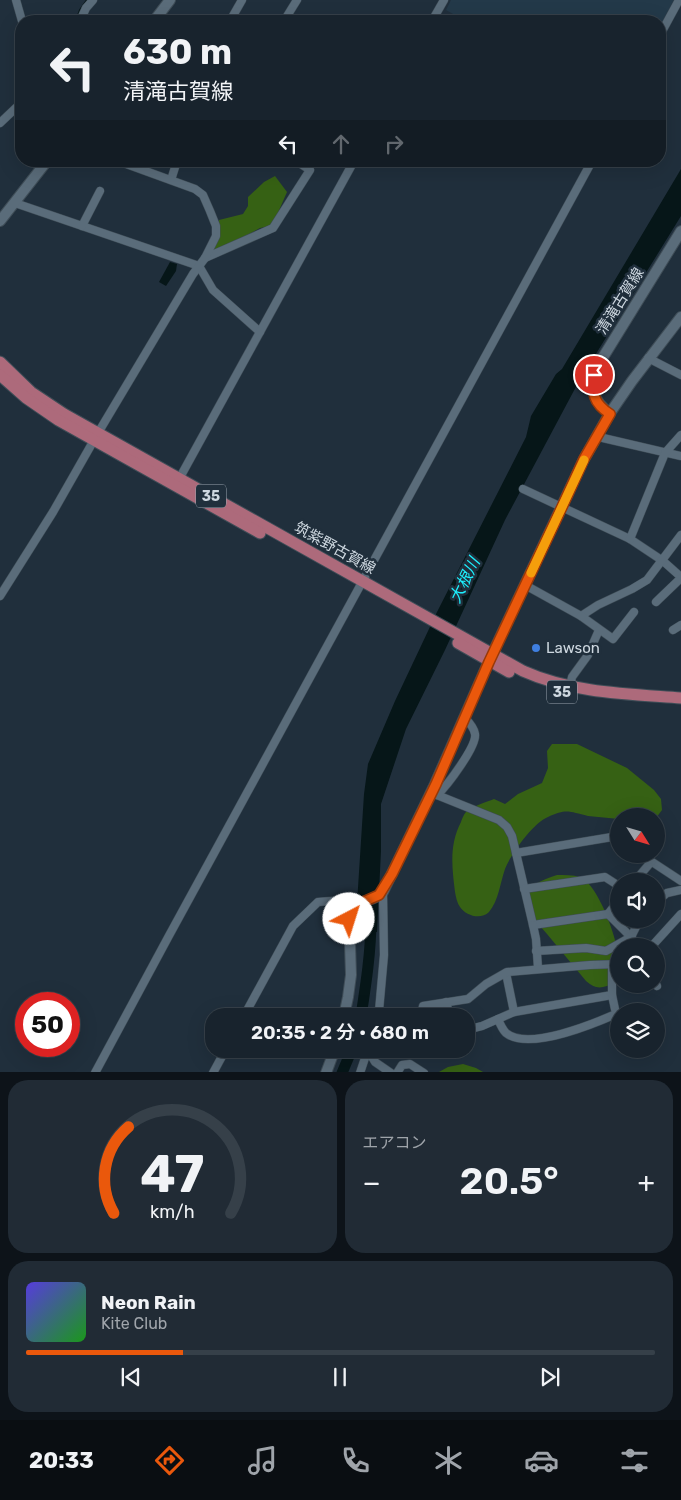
<!DOCTYPE html>
<html lang="ja">
<head>
<meta charset="utf-8">
<style>
	:root { --surface:#18232d; --page:#212b35; --text:#f1f3f6; --muted:#9fa4aa; --line:#364049; --accent:#ea580c }
	body { margin:0; font-family:Rubik,"Noto Sans JP",sans-serif; background:var(--page); color:var(--text); height:100vh; display:flex; flex-direction:column; font-size:19px; white-space:nowrap }
	* { box-sizing:border-box; margin:0 }
	p { font-size:16px; color:var(--muted) }
	.icon { flex:none; width:28px; height:28px; fill:none; stroke:currentColor; stroke-width:2; stroke-linecap:round; stroke-linejoin:round }
	.map { position:relative; height:1072px; overflow:hidden }
	.side { display:flex; flex-direction:column; gap:8px; padding:8px; background:#0d1319; flex:1 }
	.side>* { flex:none }
	.top-card { position:absolute; left:15px; top:15px; width:651px; height:152px; border-radius:20px; box-shadow:0 5px 20px #0002,0 0 0 1px var(--line); background:#18232d; color:var(--text); overflow:hidden }
	.needle { width:32px; rotate:127deg }
	.buttons { position:absolute; left:610px; top:808px; display:grid; gap:10px }
	.buttons a { display:grid; place-items:center; width:55px; height:55px; border-radius:50%; background:var(--surface); box-shadow:0 5px 20px #0002,0 0 0 1px var(--line); font-size:25px }
	.speed { position:absolute; left:15px; top:992px; display:flex; gap:10px; font-size:25px; font-weight:700; text-align:center }
	.speed>* { display:grid; place-content:center; width:65px; height:65px; border-radius:50%; background:var(--surface); box-shadow:0 5px 20px #0002,0 0 0 1px var(--line); line-height:1 }
	.speed .limit { border:8px solid #d22; background:#fff; color:#111 }
	.pin { position:absolute; display:grid; place-items:center; width:42px; height:42px; color:#fff; margin:-21px; border:2px solid #fff; border-radius:50%; box-shadow:0 1px 5px #0007 }
	.me { position:absolute; width:55px; margin:-28px; rotate:40deg; stroke-linejoin:round; filter:drop-shadow(0 0 4px #0008) }
	.turn { display:flex; align-items:center; gap:18px; height:105px; padding:0 25px; font-size:22px }
	.turn .icon { width:65px; height:65px; stroke-width:2.5 }
	.turn b { display:block; font-size:35px; line-height:42px }
	.lanes { display:flex; align-items:center; height:48px; padding:0 25px; background:#0003; justify-content:center; gap:25px; direction:ltr }
	.lanes .off { opacity:.35 }
	.big { font-size:38px; font-weight:600; line-height:1.1 }
	.side .widget { flex:1; display:flex; flex-direction:column; justify-content:center; gap:8px; min-width:0; padding:0 18px; border-radius:20px; background:var(--page) }
	.side .dial { align-items:center; gap:0 }
	.dial svg { height:130px; overflow:visible; fill:none; stroke:var(--line); stroke-width:7; stroke-linecap:round; text-anchor:middle }
	.dial text { fill:var(--text); stroke:none }
	.song { display:flex; align-items:center; gap:15px }
	.cover { width:60px; height:60px; border-radius:8px; background:linear-gradient(135deg,hsl(250 70% 55%),hsl(120 70% 35%)) }
	.played { height:5px; border-radius:2px; background:linear-gradient(90deg,var(--accent) 25%,var(--line) 25%) }
	.keys { display:flex; justify-content:space-around; direction:ltr }
	.heat { display:flex; justify-content:space-between; align-items:center; font-size:28px; direction:ltr }
	.side .tiles { flex:1; display:grid; gap:8px; grid-template-columns:1fr 1fr }
	.widget:last-child { grid-column:span 2 }
	.trip { position:absolute; left:205px; top:1008px; width:270px; height:50px; border-radius:20px; background:var(--surface); box-shadow:0 5px 20px #0002,0 0 0 1px var(--line); font-weight:600; line-height:50px; text-align:center }
	.tabs { display:flex; height:80px; justify-content:space-around; align-items:center; background:#0a0e12; color:var(--muted) }
	.tabs .icon { width:35px; height:35px }
	.tabs .on { color:var(--accent) }
	.tabs b { font-size:22px; color:var(--text) }
	.map>svg:first-child { display:block }
	.built { fill:#233949 }
	.forest { fill:#366114 }
	.water { fill:#061618 }
	.lines { fill:none; stroke-linecap:round; stroke-linejoin:round }
	.stream { stroke:#061618; stroke-width:2 }
	.river { stroke:#061618; stroke-width:11 }
	.street-casing { stroke:#3f4d57; stroke-width:9 }
	.secondary-casing { stroke:#3f4d57; stroke-width:12 }
	.primary-casing { stroke:#3f4d57; stroke-width:13 }
	.street { stroke:#5a6c7a; stroke-width:8 }
	.secondary { stroke:#5a6c7a; stroke-width:10 }
	.primary { stroke:#ad6a7b; stroke-width:11 }
	.route-casing { stroke:#983908; stroke-width:12 }
	.route { stroke:#ea580c; stroke-width:9 }
	.slow { stroke:#f59e0b; stroke-width:9 }
	.shop-dot { fill:#3f7fe0; stroke:#202f3c; stroke-width:2 }
	.labels { text-anchor:middle; stroke-width:5; stroke-linejoin:round; paint-order:stroke }
	.shield { fill:#202f3c; stroke:#9aa5af; stroke-width:1 }
	.shield-label { font-size:14px; font-weight:bold; fill:#ced8e0 }
	.street-label { font-size:15px; fill:#ced8e0; stroke:#202f3c }
	.poi-label { font-size:15px; fill:#ced8e0; stroke:#202f3c; text-anchor:start }
	.water-label { font-size:16px; font-style:italic; fill:#1df0fe; stroke:#202f3c }
</style>
</head>
<body>
<div class="map">
<svg width="681" height="1073" viewBox="0 0 681 1073">
	<rect width="100%" height="100%" fill="#202f3c"/>
	<path class="built" d="M451 0H674L660 26V21H459L460 18 446 10Z"/>
	<g class="forest">
		<path d="M275 176 287 192 277 215 270 226 260 228 214 253 212 251 219 220 243 214 248 206V197L264 182Z"/>
		<path d="M552 744H577L627 768 654 790 661 799 662 810 656 818V816H619V819C609 818 598 817 588 816 570 812 567 808 548 817 533 823 511 854 505 869 500 883 499 900 489 912 481 920 466 916 460 907 457 903 456 897 455 892 452 867 449 845 461 822 462 819 464 814 466 812 470 807 487 802 494 799L505 804 518 794 542 783 548 768 547 751Z"/>
		<path d="M557 875C564 875 573 875 580 877 601 886 625 957 619 977 617 982 611 985 607 986 598 989 593 987 586 981L547 934 526 910 523 899C533 883 540 881 557 875Z"/>
		<path d="M463 1064 476 1068 483 1072H439L448 1067Z"/>
	</g>
	<g class="water">
		<path d="M681 169V216L578 383 505 520 445 650 406 729 381 804V851L377 932 356 935V919L364 794 368 764 395 701 437 612 526 437 531 416 556 374 562 369Z"/>
		<path d="M170 262 177 264 176 271 166 286 159 282Z"/>
	</g>
	<g class="lines">
		<path class="stream" d="M76 21 80 10 87 0"/>
		<g class="river">
			<path d="M361 1016C366 984 371 951 371 919"/>
			<path d="M342 1073 352 1049"/>
		</g>
		<g class="street-casing">
			<g id="street">
				<path d="M16 0 22 21"/>
				<path d="M80 21 86 8 93 0"/>
				<path d="M230 21 242 0"/>
				<path d="M284 21 297 0"/>
				<path d="M432 21 444 0"/>
				<path d="M660 35 679 0"/>
				<path d="M0 123 21 103"/>
				<path d="M171 180 177 161"/>
				<path d="M15 203 199 266 213 290 260 332"/>
				<path d="M82 226 100 191"/>
				<path d="M205 258 273 228 310 170 296 161"/>
				<path d="M648 358 681 375"/>
				<path d="M597 435 603 438 681 456"/>
				<path d="M178 481 354 161"/>
				<path d="M523 489 630 539 663 561 681 577"/>
				<path d="M630 539 665 453 681 435"/>
				<path d="M525 585 581 616 598 605 632 589 647 580 681 535"/>
				<path d="M0 596 53 512 98 433 193 274 205 258 216 236V226L210 211 203 195 195 189 118 161"/>
				<path d="M656 602 681 578"/>
				<path d="M581 616 613 639 634 612"/>
				<path d="M673 630 681 625"/>
				<path d="M570 686 572 677 588 655 599 630"/>
				<path d="M431 794 437 795 499 820 507 827 512 836 533 925 608 914 631 937 638 946"/>
				<path d="M437 795C447 786 477 746 475 734 474 727 468 721 464 717"/>
				<path d="M516 853 618 836 619 837"/>
				<path d="M640 854 681 881"/>
				<path d="M635 881 651 862"/>
				<path d="M524 889 605 877 619 886"/>
				<path d="M656 902 667 893 681 890"/>
				<path d="M608 914 619 900"/>
				<path d="M533 925 536 939 538 968"/>
				<path d="M652 946 681 914"/>
				<path d="M536 951 586 948 606 951 631 937 640 919"/>
				<path d="M506 973 514 1012"/>
				<path d="M656 984 657 986"/>
				<path d="M446 1002 450 1016"/>
				<path d="M244 1016 293 926 318 902 344 900 354 906"/>
				<path d="M378 1016 379 1011 384 955 383 892"/>
				<path d="M421 1016 423 1006 468 999 486 984 507 972 590 965 619 964"/>
				<path d="M498 1019 514 1012 612 995"/>
				<path d="M466 1030 482 1026 498 1019C500 1024 502 1029 506 1033 528 1051 593 1024 616 1014L612 995V964"/>
				<path d="M368 1055 372 1057 378 1049"/>
				<path d="M372 1057 375 1062 391 1073"/>
				<path d="M95 1073C259 768 425 464 592 161"/>
				<path d="M213 1073 226 1049"/>
				<path d="M360 1073 368 1049"/>
				<path d="M397 1073 402 1065 410 1064 424 1073"/>
			</g>
		</g>
		<g class="secondary-casing">
			<g id="secondary">
				<path d="M154 21 170 0"/>
				<path d="M0 221 47 161"/>
				<path d="M610 413C592 402 590 386 597 367L681 231"/>
				<path d="M344 1016 348 997 351 975 349 913C357 899 372 903 383 892L435 784 489 661 584 459 610 413 632 381 681 317"/>
				<path d="M326 1073 335 1049"/>
			</g>
		</g>
		<g class="primary-casing">
			<g id="primary">
				<path d="M0 362 31 392 64 414 523 671C572 693 628 694 681 698"/>
				<path d="M0 375 26 398 58 420 260 533"/>
				<path d="M458 643 509 672"/>
			</g>
		</g>
		<use href="#street" class="street"/>
		<use href="#secondary" class="secondary"/>
		<use href="#primary" class="primary"/>
	</g>
	<g class="lines">
		<g class="route-casing">
			<path id="route" d="M349 919V914L354 906 379 895 392 874 436 784 489 662 562 507 584 459 610 414C593 403 592 393 594 375"/>
		</g>
		<use href="#route" class="route"/>
		<path class="slow" d="M531 573 584 460"/>
	</g>
	<circle class="shop-dot" cx="536" cy="648" r="5"/>
	<g class="labels">
		<g class="shield">
			<rect x="196" y="484.5" width="30" height="23" rx="4"/>
			<rect x="547" y="680.5" width="30" height="23" rx="4"/>
		</g>
		<g class="shield-label">
			<text x="211" y="501">35</text>
			<text x="562" y="697">35</text>
		</g>
		<g class="street-label">
			<text transform="translate(620 301) rotate(-58)" y="5">清滝古賀線</text>
			<text transform="translate(335 548) rotate(29)" y="5">筑紫野古賀線</text>
		</g>
		<g class="poi-label">
			<text x="546" y="653">Lawson</text>
		</g>
		<g class="water-label">
			<text transform="translate(464 580) rotate(-64)" y="6">大根川</text>
		</g>
	</g>
</svg>
<div class="buttons">
<a><svg class="needle" viewBox="-14 -14 28 28"><path d="M0-13l5 13h-10z" fill="#e53935"/><path d="M0 13l5-13h-10z" fill="#9fa4aa"/></svg></a>
<a><svg class="icon" aria-label="sound" viewBox="0 0 24 24"><path d="M4 9h4l5-4v14l-5-4H4zM17 9q2 3 0 6"/></svg></a>
<a><svg class="icon" aria-label="search" viewBox="0 0 24 24"><circle cx="10" cy="10" r="6"/><path d="M15 15l6 6"/></svg></a>
<a><svg class="icon" aria-label="layers" viewBox="0 0 24 24"><path d="M12 4l9 5-9 5-9-5zM3 14l9 5 9-5"/></svg></a>
</div>
<div class="speed"><div class="limit">50</div></div>
<div class="pin" style="left:594px;top:375px;background:#d93025"><svg class="icon" aria-label="arrive" viewBox="0 0 24 24"><path d="M6 21V4h12l-3 4 3 4H6"/></svg></div>
<svg class="me" style="left:349px;top:919px" viewBox="-20 -20 40 40"><circle r="19" fill="#fff"/><path d="M0-13L10 11 0 6-10 11z" fill="#ea580c"/></svg>
<div class="trip">20:35 · 2 分 · 680 m</div>
<div class="top-card">
<div class="turn"><svg class="icon" aria-label="left" viewBox="0 0 24 24"><path d="M17 20v-9H6M10 6l-5 5 5 5"/></svg><div><b>630 m</b>清滝古賀線</div></div>
<div class="lanes"><svg class="icon" aria-label="left" viewBox="0 0 24 24"><path d="M17 20v-9H6M10 6l-5 5 5 5"/></svg><svg class="icon off" aria-label="ahead" viewBox="0 0 24 24"><path d="M12 20V5M6 11l6-6 6 6"/></svg><svg class="icon off" aria-label="right" viewBox="0 0 24 24"><path d="M7 20v-9h11M14 6l5 5-5 5"/></svg></div>
</div>
</div>
<section class="side">
<div class="tiles">
<div class="widget dial"><svg viewBox="0 0 100 80">
<path d="M14 69A42 42 0 1 1 86 69"/>
<path d="M14 69A42 42 0 0 1 23 16" stroke="#ea580c"/>
<text x="50" y="56" font-size="32" font-weight="700">47</text>
<text x="50" y="72" font-size="11">km/h</text>
</svg></div>
<div class="widget"><p>エアコン</p>
<div class="heat"><a>−</a><b class="big">20.5°</b><a>+</a></div>
</div>
<div class="widget">
<div class="song"><i class="cover"></i><div><b>Neon Rain</b><p>Kite Club</p></div></div>
<div class="played"></div>
<div class="keys"><svg class="icon" aria-label="previous" viewBox="0 0 24 24"><path d="M18 5L8 12l10 7zM5 5v14"/></svg><svg class="icon" aria-label="pause" viewBox="0 0 24 24"><path d="M8 5v14M16 5v14"/></svg><svg class="icon" aria-label="next" viewBox="0 0 24 24"><path d="M6 5l10 7-10 7zM19 5v14"/></svg></div>
</div>
</div>
</section>
<nav class="tabs">
<b>20:33</b>
<svg class="icon on" aria-label="directions" viewBox="0 0 24 24"><path d="M12 3l9 9-9 9-9-9zM9 14v-3h6M13 9l2 2-2 2"/></svg>
<svg class="icon" aria-label="music" viewBox="0 0 24 24"><path d="M9 18V5l10-2v13"/><circle cx="6" cy="18" r="3"/><circle cx="16" cy="16" r="3"/></svg>
<svg class="icon" aria-label="phone" viewBox="0 0 24 24"><path d="M5 4h4l2 5-3 2q2 4 5 5l2-3 5 2v4C11 20 4 13 5 4z"/></svg>
<svg class="icon" aria-label="climate" viewBox="0 0 24 24"><path d="M12 3v18M4 7l16 10M4 17L20 7"/></svg>
<svg class="icon" aria-label="car" viewBox="0 0 24 24"><path d="M5 17H2v-5l4-1 3-4h7l3 4 3 1v5h-3M9 17h6M6 11h13"/><circle cx="7" cy="17" r="2"/><circle cx="17" cy="17" r="2"/></svg>
<svg class="icon" aria-label="filters" viewBox="0 0 24 24"><path d="M4 7h16M4 17h16"/><circle cx="9" cy="7" r="2"/><circle cx="15" cy="17" r="2"/></svg>
</nav>
</body>
</html>
